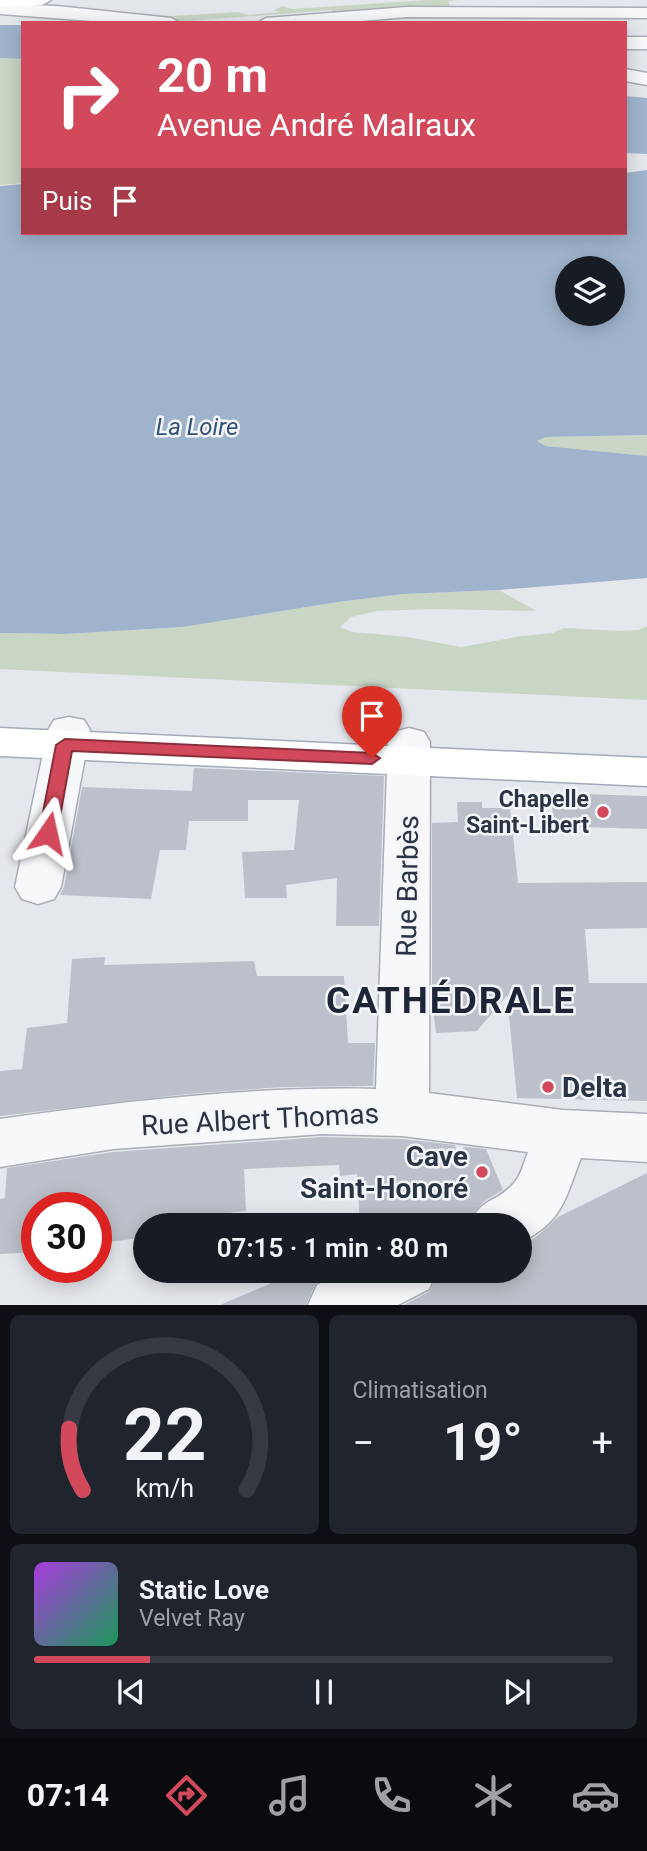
<!DOCTYPE html>
<html lang="fr">
<head>
<meta charset="utf-8">
<style>
	:root { --surface:#171b24; --page:#20242c; --text:#f1f3f6; --muted:#9ea1a6; --line:#363941; --accent:#d1495b }
	body { margin:0; font-family:Roboto,sans-serif; background:var(--page); color:var(--text); height:100vh; display:flex; flex-direction:column; font-size:26px; white-space:nowrap }
	* { box-sizing:border-box; margin:0 }
	p { font-size:23px; color:var(--muted) }
	.icon { flex:none; width:38px; height:38px; fill:none; stroke:currentColor; stroke-width:2; stroke-linecap:round; stroke-linejoin:round }
	.map { position:relative; height:1305px; overflow:hidden }
	.panel { display:flex; flex-direction:column; gap:10px; padding:10px; background:#0d0f14; flex:1 }
	.panel>* { flex:none }
	.guide { position:absolute; left:21px; top:21px; width:606px; height:214px; border-radius:0px; box-shadow:0 4px 18px #0003; background:#d1495b; color:#fff; overflow:hidden }
	.tools { position:absolute; left:555px; top:256px; display:grid; gap:14px }
	.tools a { display:grid; place-items:center; width:70px; height:70px; border-radius:50%; background:var(--surface); box-shadow:0 4px 18px #0003; font-size:35px }
	.speed { position:absolute; left:21px; top:1192px; display:flex; gap:14px; font-size:35px; font-weight:700; text-align:center }
	.speed>* { display:grid; place-content:center; width:91px; height:91px; border-radius:50%; background:var(--surface); box-shadow:0 4px 18px #0003; line-height:1 }
	.speed .limit { border:10px solid #d22; background:#fff; color:#111 }
	.pin { position:absolute; display:grid; place-items:center; width:60px; height:60px; color:#fff; margin:-72px -30px; border-radius:50% 50% 50% 0; rotate:-45deg; box-shadow:0 0 7px #0007 }
	.pin .icon { rotate:45deg }
	.me { position:absolute; width:77px; margin:-38px; rotate:11deg; stroke-linejoin:round; filter:drop-shadow(0 0 5px #0008) }
	.turn { display:flex; align-items:center; gap:24px; height:147px; padding:0 21px; font-size:32px }
	.turn .icon { width:91px; height:91px; stroke-width:2.5 }
	.turn b { display:block; font-size:49px; line-height:60px }
	.then { display:flex; align-items:center; height:66px; padding:0 21px; background:#0003; gap:14px; font-size:26px }
	.big { font-size:52px; font-weight:600; line-height:1.1 }
	.panel .tile { flex:1; display:flex; flex-direction:column; justify-content:center; gap:10px; min-width:0; padding:0 24px; border-radius:10px; background:var(--page) }
	.panel .dial { align-items:center; gap:0 }
	.dial svg { height:182px; overflow:visible; fill:none; stroke:var(--line); stroke-width:7; stroke-linecap:round; text-anchor:middle }
	.dial text { fill:var(--text); stroke:none }
	.song { display:flex; align-items:center; gap:21px }
	.cover { width:84px; height:84px; border-radius:10px; background:linear-gradient(135deg,hsl(280 70% 55%),hsl(150 70% 35%)) }
	.played { height:7px; border-radius:4px; background:linear-gradient(90deg,var(--accent) 20%,var(--line) 20%) }
	.keys { display:flex; justify-content:space-around; direction:ltr }
	.heat { display:flex; justify-content:space-between; align-items:center; font-size:38px; direction:ltr }
	.panel .tiles { flex:1; display:grid; gap:10px; grid-template-columns:1fr 1fr }
	.tile:last-child { grid-column:span 2 }
	.trip { position:absolute; left:133px; top:1213px; width:399px; height:70px; border-radius:35px; background:var(--surface); box-shadow:0 4px 18px #0003; font-weight:600; line-height:70px; text-align:center }
	.tab-bar { display:flex; height:112px; justify-content:space-around; align-items:center; background:#090b0e; color:var(--muted) }
	.tab-bar .icon { width:49px; height:49px }
	.tab-bar .on { color:var(--accent) }
	.tab-bar b { font-size:32px; color:var(--text) }
	.map>svg:first-child { display:block }
	.green { fill:#c9d6c5 }
	.water { fill:#9fb4cc; fill-rule:evenodd }
	.building { fill:#bbc0ca }
	.lines { fill:none; stroke-linecap:round; stroke-linejoin:round }
	.minor-casing { stroke:#a9aeb7; stroke-width:3 }
	.major-casing { stroke:#a3abb8; stroke-width:3 }
	.minor { fill:#f7f8fa; fill-rule:evenodd }
	.major { fill:#fff; fill-rule:evenodd }
	.route { fill:#d1495b; stroke:#882f3b; stroke-width:2 }
	.poi-dot { fill:#d1495b; stroke:#f4f6f9; stroke-width:2.5 }
	.labels { text-anchor:middle; stroke-width:5; stroke-linejoin:round; paint-order:stroke }
	.poi-label { font-size:23px; font-weight:bold; fill:#2b3445; stroke:#f4f6f9; text-anchor:end }
	.water-label { font-size:24px; font-style:italic; fill:#34527a; stroke:#f4f6f9 }
	.near-street-label { font-size:28px; fill:#2b3445; stroke:#f4f6f9 }
	.near-poi-label { font-size:28px; font-weight:bold; fill:#2b3445; stroke:#f4f6f9; text-anchor:start }
	.near-district-label { font-size:37px; font-weight:bold; letter-spacing:2px; fill:#1d2536; stroke:#f4f6f9 }
</style>
</head>
<body>
<div class="map">
<svg width="647" height="1305" viewBox="0 0 647 1305">
	<rect width="100%" height="100%" fill="#e4e7ec"/>
	<g class="green">
		<path d="M428 0H460L448 1 452 11 338 16 331 10 188 21 192 23 159 20V17L238 12 248 15 279 12 274 10 283 6 292 9Z"/>
		<path d="M0 58 23 59V183L0 185Z"/>
		<path d="M647 435V456L546 446 537 441 546 437Z"/>
		<path d="M499 590 536 611 431 609 377 611 351 617 340 627 352 632 408 637 461 647 522 636 552 633 564 628 619 631 639 630 647 626V700L0 669V633L65 634 183 627 338 602 404 594Z"/>
	</g>
	<g class="water">
		<path d="M0 25H23V59L0 58Z"/>
		<path d="M625 96 647 98V154L625 153Z"/>
		<path d="M647 170V435L546 437 537 441 546 446 647 456V578L499 590 404 594 338 602 183 627 65 634 0 633V186L23 184V233H625V173ZM567 268H612V313H567Z"/>
	</g>
	<g class="building">
		<path d="M194 768 384 776 379 926H336L337 878 286 885 287 898H245L242 852 294 850 299 800H248V821H189L186 850H160L151 899 60 895 64 887 82 787 192 791Z"/>
		<path d="M551 793 647 796V829L554 826Z"/>
		<path d="M457 802H482V808H510L518 883 647 882V928L585 929 589 983H647V1101L517 1098 507 995 477 1031 436 1033 432 1001V823L458 822Z"/>
		<path d="M105 957 104 965 254 961 257 976H344L348 1043H375L373 1086 282 1087 187 1094 0 1116V1071L22 1069 27 1028 67 1023 72 959Z"/>
		<path d="M322 1137 402 1139 455 1145 456 1151 466 1147 486 1149 503 1190 483 1202 472 1215 450 1225H360L357 1174 340 1176 339 1165 244 1169 246 1211 189 1217V1222L145 1225V1237L96 1244V1208H37V1252L0 1254V1199L5 1198 7 1168 113 1152Z"/>
		<path d="M647 1173V1305H404L430 1291 439 1270H520V1246L536 1237 558 1217Z"/>
		<path d="M302 1270H339L316 1283 306 1305H220Z"/>
	</g>
	<g class="lines">
		<g class="minor-casing">
			<g id="minor">
				<path d="M0 4 57 6 171 18 180 23H118L0 14Z"/>
				<path d="M407 7 647 8V18L407 17 338 23H257L266 18Z"/>
				<rect x="625" y="37" width="22" height="12"/>
				<path d="M625 69 647 73V85L625 81Z"/>
				<path d="M69 717 84 720 90 730 61 887 54 899 38 904 22 899 15 887 48 730 54 720Z"/>
				<path d="M409 728 424 732 430 742 429 1093 563 1110 647 1114V1162L581 1158C564 1201 564 1220 520 1243V1225H469C483 1195 495 1205 514 1183 521 1176 524 1162 528 1152L402 1136 322 1134 113 1149 0 1167V1119C124 1101 251 1086 376 1089L388 742 394 732Z"/>
				<path d="M346 1270H437L429 1289 398 1305H308L317 1285Z"/>
			</g>
		</g>
		<g class="major-casing">
			<g id="major">
				<path d="M0 0H51L42 5 0 7Z"/>
				<path d="M0 728 647 758V786L0 756Z"/>
			</g>
		</g>
		<use href="#minor" class="minor"/>
		<use href="#major" class="major"/>
	</g>
	<path class="route" d="M65 739 372 753 380 758 372 764 72 751 57 833 55 838H42L39 833 56 745Z"/>
	<g class="poi-dot">
		<circle cx="603" cy="812" r="7"/>
		<circle cx="548" cy="1087" r="7"/>
		<circle cx="482" cy="1172" r="7"/>
	</g>
	<g class="labels">
		<g class="poi-label">
			<text x="589" y="807">Chapelle<tspan x="589" dy="26">Saint-Libert</tspan></text>
		</g>
		<g class="water-label">
			<text x="197" y="435">La Loire</text>
		</g>
		<g class="near-street-label">
			<text transform="translate(407 886) rotate(-89)" y="10">Rue Barbès</text>
			<text transform="translate(260 1119) rotate(-3)" y="10">Rue Albert Thomas</text>
		</g>
		<g class="near-poi-label">
			<text x="562" y="1097">Delta</text>
			<text x="468" y="1166" text-anchor="end">Cave<tspan x="468" dy="32">Saint-Honoré</tspan></text>
		</g>
		<g class="near-district-label">
			<text x="451" y="1013">CATHÉDRALE</text>
		</g>
	</g>
</svg>
<div class="tools">
<a><svg class="icon" aria-label="layers" viewBox="0 0 24 24"><path d="M12 4l9 5-9 5-9-5zM3 14l9 5 9-5"/></svg></a>
</div>
<div class="speed"><div class="limit">30</div></div>
<div class="pin" style="left:372px;top:758px;background:#d93025"><svg class="icon" aria-label="arrive" viewBox="0 0 24 24"><path d="M6 21V4h12l-3 4 3 4H6"/></svg></div>
<svg class="me" style="left:48px;top:833px" viewBox="-20 -20 40 40"><path d="M0-17L14 15 0 8-14 15z" fill="#d1495b" stroke="#fff" stroke-width="4"/></svg>
<div class="trip">07:15 · 1 min · 80 m</div>
<div class="guide">
<div class="turn"><svg class="icon" aria-label="right" viewBox="0 0 24 24"><path d="M7 20v-9h11M14 6l5 5-5 5"/></svg><div><b>20 m</b>Avenue André Malraux</div></div>
<div class="then">Puis<svg class="icon" aria-label="arrive" viewBox="0 0 24 24"><path d="M6 21V4h12l-3 4 3 4H6"/></svg></div>
</div>
</div>
<section class="panel">
<div class="tiles">
<div class="tile dial"><svg viewBox="0 0 100 80">
<path d="M14 69A42 42 0 1 1 86 69"/>
<path d="M14 69A42 42 0 0 1 8 42" stroke="#d1495b"/>
<text x="50" y="56" font-size="32" font-weight="700">22</text>
<text x="50" y="72" font-size="11">km/h</text>
</svg></div>
<div class="tile"><p>Climatisation</p>
<div class="heat"><a>−</a><b class="big">19°</b><a>+</a></div>
</div>
<div class="tile">
<div class="song"><i class="cover"></i><div><b>Static Love</b><p>Velvet Ray</p></div></div>
<div class="played"></div>
<div class="keys"><svg class="icon" aria-label="previous" viewBox="0 0 24 24"><path d="M18 5L8 12l10 7zM5 5v14"/></svg><svg class="icon" aria-label="pause" viewBox="0 0 24 24"><path d="M8 5v14M16 5v14"/></svg><svg class="icon" aria-label="next" viewBox="0 0 24 24"><path d="M6 5l10 7-10 7zM19 5v14"/></svg></div>
</div>
</div>
</section>
<nav class="tab-bar">
<b>07:14</b>
<svg class="icon on" aria-label="directions" viewBox="0 0 24 24"><path d="M12 3l9 9-9 9-9-9zM9 14v-3h6M13 9l2 2-2 2"/></svg>
<svg class="icon" aria-label="music" viewBox="0 0 24 24"><path d="M9 18V5l10-2v13"/><circle cx="6" cy="18" r="3"/><circle cx="16" cy="16" r="3"/></svg>
<svg class="icon" aria-label="phone" viewBox="0 0 24 24"><path d="M5 4h4l2 5-3 2q2 4 5 5l2-3 5 2v4C11 20 4 13 5 4z"/></svg>
<svg class="icon" aria-label="climate" viewBox="0 0 24 24"><path d="M12 3v18M4 7l16 10M4 17L20 7"/></svg>
<svg class="icon" aria-label="car" viewBox="0 0 24 24"><path d="M5 17H2v-5l4-1 3-4h7l3 4 3 1v5h-3M9 17h6M6 11h13"/><circle cx="7" cy="17" r="2"/><circle cx="17" cy="17" r="2"/></svg>
</nav>
</body>
</html>
